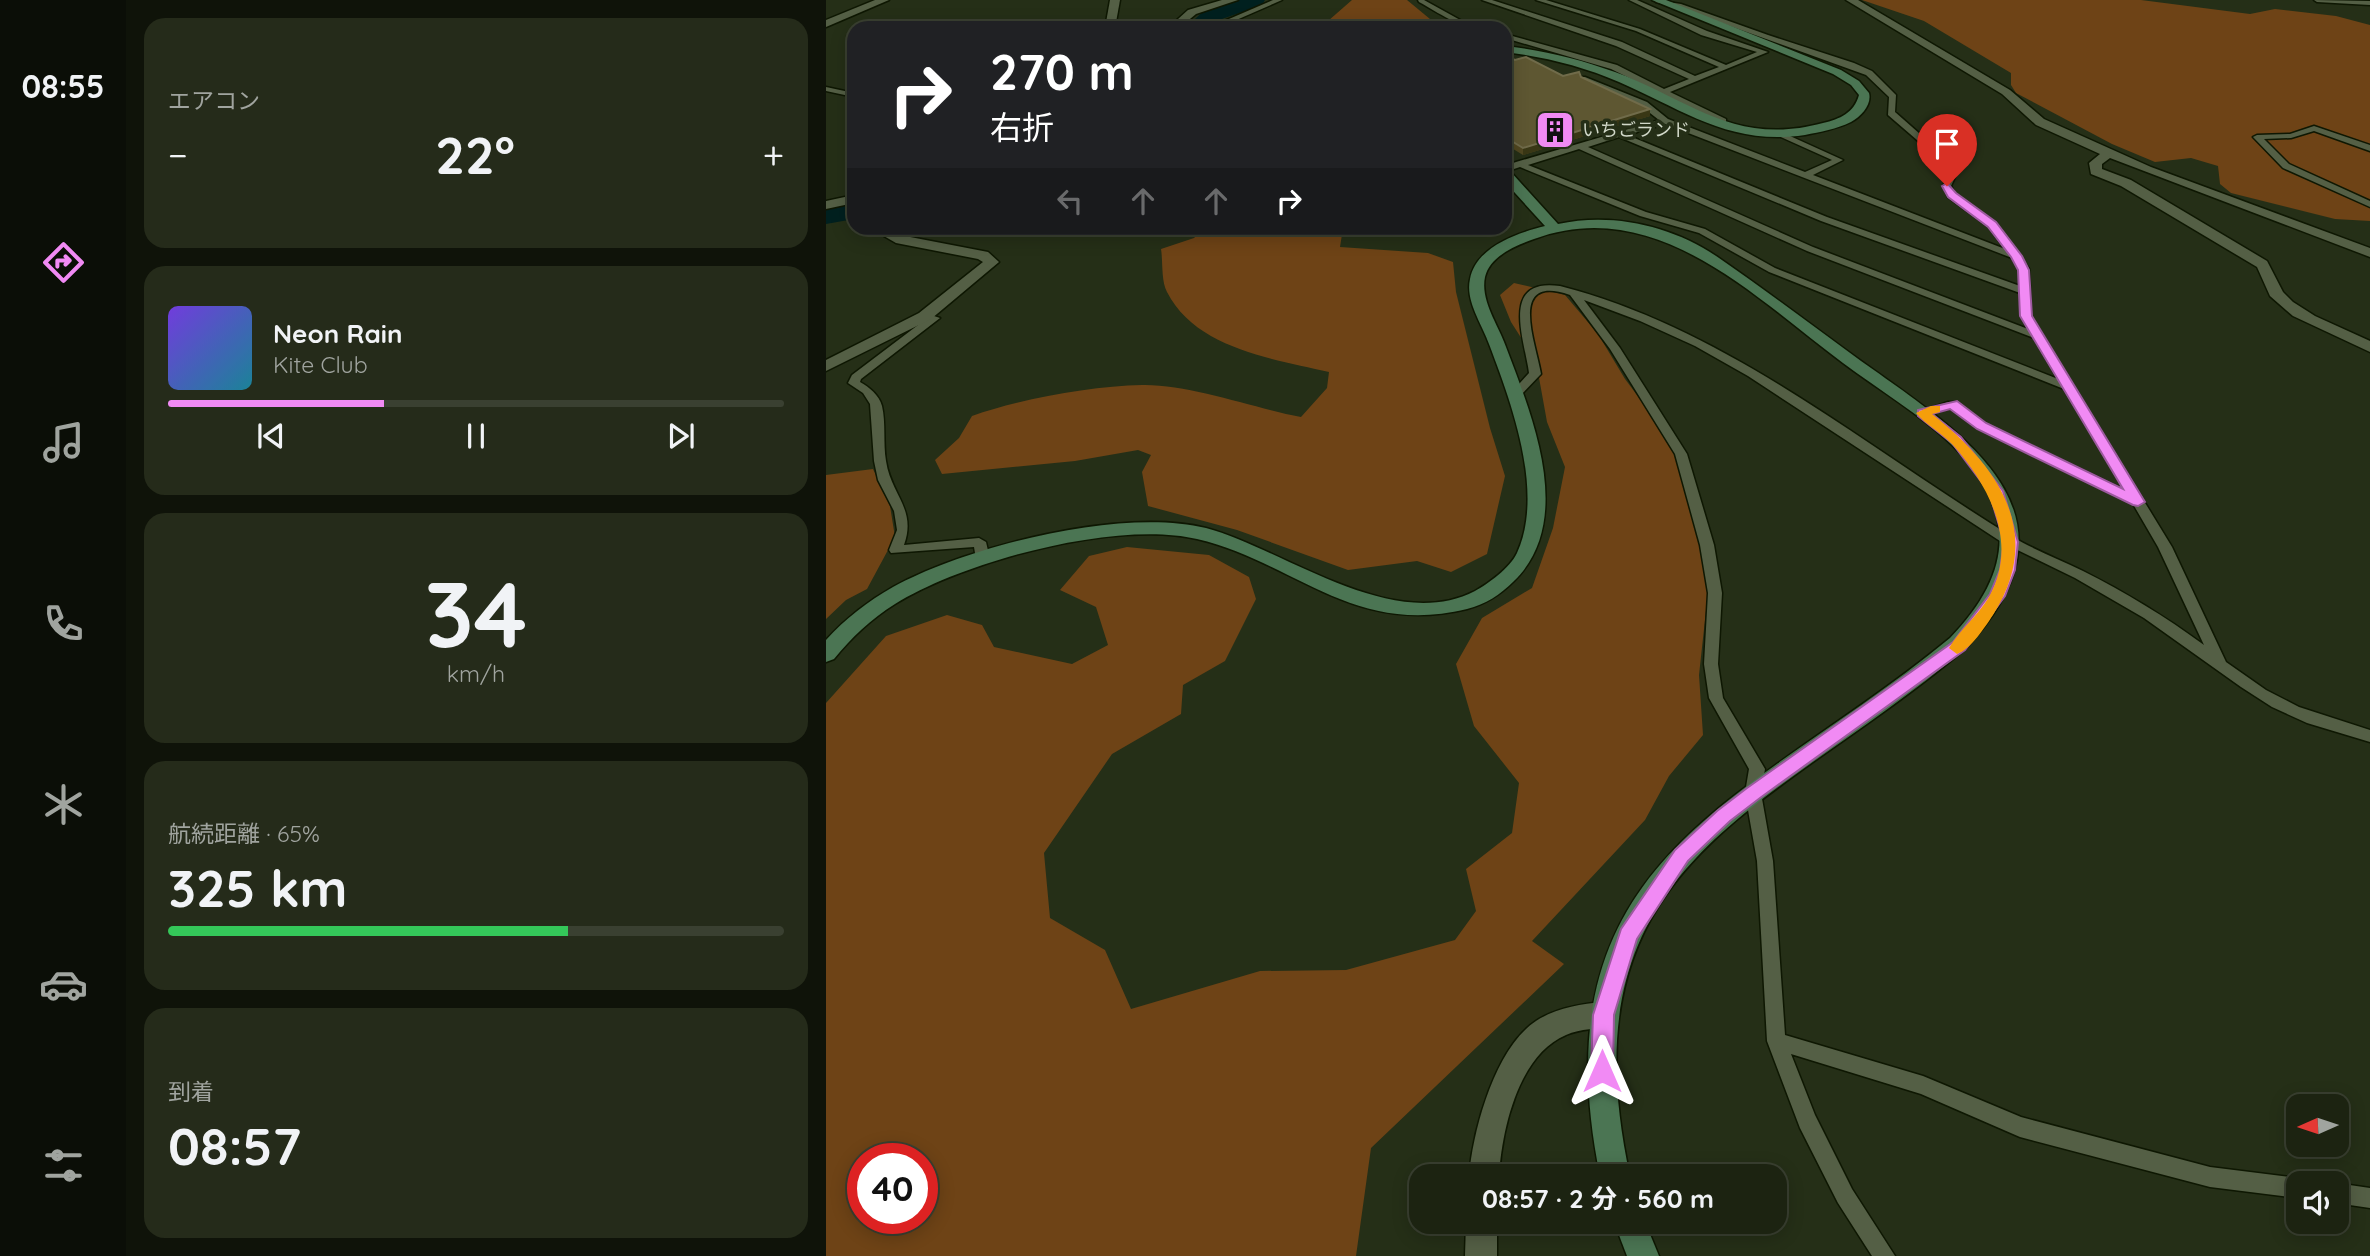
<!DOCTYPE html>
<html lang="ja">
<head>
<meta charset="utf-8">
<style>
	:root { --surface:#1c2311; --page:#252b1a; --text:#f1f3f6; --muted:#a0a49f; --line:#3a4031; --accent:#f18af4 }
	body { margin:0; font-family:Quicksand,"Noto Sans JP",sans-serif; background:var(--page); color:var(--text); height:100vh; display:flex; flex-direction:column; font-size:26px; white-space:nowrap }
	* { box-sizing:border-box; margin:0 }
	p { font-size:23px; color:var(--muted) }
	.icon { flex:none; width:38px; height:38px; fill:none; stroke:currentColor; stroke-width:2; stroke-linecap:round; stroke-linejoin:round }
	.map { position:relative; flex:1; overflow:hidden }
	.sheet { display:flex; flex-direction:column; gap:18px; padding:18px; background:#0f1309; width:700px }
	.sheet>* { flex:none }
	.top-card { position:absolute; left:21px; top:21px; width:665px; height:214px; border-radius:21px; box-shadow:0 4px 18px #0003,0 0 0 2px var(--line); background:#202124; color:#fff; overflow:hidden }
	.needle { width:46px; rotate:267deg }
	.tools { position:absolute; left:1460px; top:1094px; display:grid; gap:14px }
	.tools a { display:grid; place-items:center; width:63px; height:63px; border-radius:14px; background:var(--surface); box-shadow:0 4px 18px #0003,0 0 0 2px var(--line); font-size:35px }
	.speed { position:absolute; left:21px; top:1143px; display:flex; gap:14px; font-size:35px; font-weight:700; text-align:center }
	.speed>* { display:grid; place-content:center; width:91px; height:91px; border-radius:50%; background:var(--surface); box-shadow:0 4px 18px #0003,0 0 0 2px var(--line); line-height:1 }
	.speed .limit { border:10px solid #d22; background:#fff; color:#111 }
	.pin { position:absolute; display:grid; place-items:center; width:60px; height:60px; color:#fff; margin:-72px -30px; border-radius:50% 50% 50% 0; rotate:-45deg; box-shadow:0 0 7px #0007 }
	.pin .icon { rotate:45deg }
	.me { position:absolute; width:77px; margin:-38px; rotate:0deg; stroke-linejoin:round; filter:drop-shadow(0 0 5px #0008) }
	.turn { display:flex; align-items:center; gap:24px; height:147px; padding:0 28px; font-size:32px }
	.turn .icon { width:91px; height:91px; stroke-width:2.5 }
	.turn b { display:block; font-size:49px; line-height:60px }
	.lanes { display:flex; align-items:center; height:66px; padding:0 28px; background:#0003; justify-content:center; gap:35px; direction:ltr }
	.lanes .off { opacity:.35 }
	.big { font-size:52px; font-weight:700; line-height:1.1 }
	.sheet .card { flex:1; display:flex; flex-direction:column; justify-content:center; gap:10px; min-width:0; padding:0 24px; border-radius:21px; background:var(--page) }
	.sheet .dial { align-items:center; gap:0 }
	.dial b { font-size:91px; line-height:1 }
	.song { display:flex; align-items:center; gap:21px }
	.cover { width:84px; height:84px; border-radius:10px; background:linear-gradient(135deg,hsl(260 70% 55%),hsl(190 70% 35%)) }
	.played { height:7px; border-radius:4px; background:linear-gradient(90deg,var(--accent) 35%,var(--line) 35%) }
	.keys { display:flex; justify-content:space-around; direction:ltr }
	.heat { display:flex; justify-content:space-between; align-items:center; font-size:38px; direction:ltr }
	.charge { height:10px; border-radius:5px; background:linear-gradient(90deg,#34c759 65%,var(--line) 0) }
	.trip { position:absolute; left:583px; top:1164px; width:378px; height:70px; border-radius:21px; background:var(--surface); box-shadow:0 4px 18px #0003,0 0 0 2px var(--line); font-weight:700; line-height:70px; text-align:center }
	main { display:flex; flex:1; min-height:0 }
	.tab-bar { display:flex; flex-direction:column; width:126px; justify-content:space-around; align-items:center; background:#0b0e07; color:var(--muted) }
	.tab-bar .icon { width:49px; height:49px }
	.tab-bar .selected { color:var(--accent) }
	.tab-bar b { font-size:32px; color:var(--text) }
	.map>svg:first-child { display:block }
	.green { fill:#6e4316; fill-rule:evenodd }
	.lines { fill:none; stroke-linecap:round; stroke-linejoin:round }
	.river { fill:#00201f; fill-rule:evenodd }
	.lane-casing { stroke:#0e1702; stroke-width:3 }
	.street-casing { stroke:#0e1702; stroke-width:3 }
	.secondary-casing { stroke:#0e1702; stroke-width:3 }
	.lane { fill:#545f45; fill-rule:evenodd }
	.street { fill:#545f45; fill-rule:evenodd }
	.secondary { fill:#4b7553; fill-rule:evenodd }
	.wall { fill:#504720 }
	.shaded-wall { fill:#393715 }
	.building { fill:#5e5732; stroke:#706b4a; stroke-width:2 }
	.route { fill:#f18af4; stroke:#9d5a9f; stroke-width:2 }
	.slow { fill:#f59e0b }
	.labels { text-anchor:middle; stroke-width:7; stroke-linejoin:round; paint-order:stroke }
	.far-poi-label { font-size:18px; fill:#d1d8c9; stroke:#252f17; text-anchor:start }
</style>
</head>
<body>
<main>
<nav class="tab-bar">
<b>08:55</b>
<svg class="icon selected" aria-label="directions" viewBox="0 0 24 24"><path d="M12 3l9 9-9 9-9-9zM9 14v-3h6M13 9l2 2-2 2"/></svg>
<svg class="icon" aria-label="music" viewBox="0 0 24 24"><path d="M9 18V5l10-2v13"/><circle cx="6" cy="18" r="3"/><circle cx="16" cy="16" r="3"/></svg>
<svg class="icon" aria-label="phone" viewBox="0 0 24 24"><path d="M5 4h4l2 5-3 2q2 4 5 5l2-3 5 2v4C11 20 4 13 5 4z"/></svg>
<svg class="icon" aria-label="climate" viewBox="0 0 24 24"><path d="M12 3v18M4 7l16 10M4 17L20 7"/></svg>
<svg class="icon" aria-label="car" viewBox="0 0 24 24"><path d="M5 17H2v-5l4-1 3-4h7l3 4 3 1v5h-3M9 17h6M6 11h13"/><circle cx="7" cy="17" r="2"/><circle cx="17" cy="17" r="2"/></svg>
<svg class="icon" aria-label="filters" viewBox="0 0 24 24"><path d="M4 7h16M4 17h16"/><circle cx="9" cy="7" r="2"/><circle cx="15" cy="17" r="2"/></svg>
</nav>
<section class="sheet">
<div class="card"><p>エアコン</p>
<div class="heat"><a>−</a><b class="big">22°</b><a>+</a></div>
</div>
<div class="card">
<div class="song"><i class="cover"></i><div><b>Neon Rain</b><p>Kite Club</p></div></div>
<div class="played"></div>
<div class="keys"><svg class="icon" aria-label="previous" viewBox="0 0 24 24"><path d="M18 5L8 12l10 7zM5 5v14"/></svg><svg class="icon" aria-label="pause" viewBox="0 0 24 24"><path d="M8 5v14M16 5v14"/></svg><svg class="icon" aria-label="next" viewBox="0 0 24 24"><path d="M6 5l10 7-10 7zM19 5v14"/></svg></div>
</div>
<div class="card dial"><b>34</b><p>km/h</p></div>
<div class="card"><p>航続距離 · 65%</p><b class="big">325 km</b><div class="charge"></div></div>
<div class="card"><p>到着</p><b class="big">08:57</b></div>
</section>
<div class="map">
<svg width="1544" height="1256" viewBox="0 0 1544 1256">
	<rect width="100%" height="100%" fill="#252f17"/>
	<g class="green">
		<path d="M526 0H581L610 24 607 28H494Z"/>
		<path d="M1036 0H1315L1424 14 1449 9 1510 16 1544 25V221L1509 219 1405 193 1394 184 1392 166 1365 158 1329 162 1286 144 1190 93 1185 85V73L1098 21Z"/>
		<path d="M378 228H517L514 247 602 253 627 262 630 292 664 428 679 476 661 554 625 572 591 561 522 570 411 530 322 506 316 472 325 455 312 450 249 461 116 474 109 460 133 438 146 416C194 399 265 386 316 385 363 384 428 408 475 417L501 388 503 372C448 359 370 349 341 292 335 281 337 261 335 249L368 238Z"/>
		<path d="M688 283 739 295 772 334 799 379 838 431 849 455 877 533 882 592 873 675 877 735 843 776 819 820 706 941 738 964 545 1148 530 1256H0V703L60 636 121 615 156 625 168 647 246 664 282 645 270 607 234 590 263 556 301 547 383 555 423 577 430 599 399 661 357 685 355 714 286 754 218 853 224 918 279 950 305 1009 434 971 520 970 629 940 650 911 640 869 686 833 693 783 648 726 630 664 656 618 706 588 727 528 739 467 721 422 710 361 685 322 674 295ZM37 1158H96V1218H37Z"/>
		<path d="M47 469 64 506 69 537 41 589 20 600 0 619V475Z"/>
	</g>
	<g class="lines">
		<g class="river">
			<path d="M407 0H439L436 5 396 19 384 28H359L380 9Z"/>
			<path d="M28 201V219L0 224V206Z"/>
		</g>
		<g class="lane-casing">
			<g id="lane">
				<path d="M447 0H456L392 28H382Z"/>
				<path d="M592 0H598L636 21 657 28C633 28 613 13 593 2Z"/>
				<path d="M656 0H666L796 42 869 76 893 67 810 31 710 0H720L814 29 900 65 931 52 875 35 803 0H811L881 31 942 52 844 92 900 119V123L892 126 888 124 891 121 785 69 679 38V34L791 65 838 89 863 79 790 46Z"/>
				<path d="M829 0 855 4 942 35 1028 63 1046 71 1070 95 1069 112 1128 164 1130 175 1125 186 1129 194 1169 223 1203 269 1205 316 1346 547 1400 662 1440 690 1473 707 1544 730V742L1481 723 1446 707 1415 687 1318 618 1249 578 1177 543 922 376 869 346 814 321 758 300 794 348 861 454 888 545 896 593 892 664 897 698 939 769 935 793 947 861 959 1035 1097 1076 1195 1117 1384 1167 1472 1178 1480 1183H1472V1198L1384 1187 1194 1137 1095 1094 965 1054 989 1115 1026 1189 1069 1256H1046L1012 1203 974 1128 941 1041 931 861 919 793 923 769 883 698 878 664 882 593 874 545 849 454 784 349 744 295C681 273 710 343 715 374L693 397H685V393L703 373C699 341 673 277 734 286 902 329 1039 447 1185 536 1208 550 1233 559 1257 571 1299 592 1340 617 1378 645L1332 547 1307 504 1151 428 1124 408 1096 416 1090 413 1122 402H1130L1159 424 1299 490 1238 389 943 272 873 233 814 216 694 167 679 172V166L690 162 833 120 815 106 756 81V77H759L821 102 842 119 979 172 1006 160 946 133 953 131 1017 160 987 175 1179 249 1163 227 1122 197 1117 186 1122 175 1120 165 1062 115 1063 97 1040 75 851 7 830 2ZM839 124 1186 258 1193 269 1194 286 1001 217 801 135ZM793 137 995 221 1194 293 1195 316 1202 329 987 247 762 147ZM753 149 981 251 1208 338 1232 379 949 268 879 229 820 212 702 165Z"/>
				<path d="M1488 0 1544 1V5L1491 2Z"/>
				<path d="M0 87 28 93V97L0 91Z"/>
				<path d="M1488 126 1544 145V151L1488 131 1465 138 1438 139 1463 164 1544 201V207L1457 168 1427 137 1431 135 1464 134Z"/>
				<path d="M99 313 114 318 35 379 34 382C43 387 53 395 56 406 60 423 57 443 60 461 65 495 91 509 78 545L153 538 160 542 164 559 157 563 150 559 148 547 65 553 63 550 71 530 68 511 52 480 48 461 44 404 37 393 22 383 26 375 100 319 94 316Z"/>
				<path d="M1510 1183 1544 1188V1208L1510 1203Z"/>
			</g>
		</g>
		<g class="street-casing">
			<g id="street">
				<path d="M49 0H63L0 27V20Z"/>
				<path d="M284 0H294L289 28H279Z"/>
				<path d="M396 0H412L370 14 353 28H342L362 10Z"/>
				<path d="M1020 0H1032L1184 90 1218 119 1325 167 1544 248V257L1284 158 1276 164V169L1305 180 1441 261 1457 292 1467 302 1489 316 1544 341V352L1467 316 1444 296 1431 267 1295 186 1265 174 1263 163 1274 154 1210 125 1176 94Z"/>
				<path d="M28 195V203L0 209V201Z"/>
				<path d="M44 228H61L79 236 162 252 173 262 105 319 0 371V360L93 313 157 262 152 259 70 243Z"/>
				<path d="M777 1002 787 1006 791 1015 787 1024C771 1030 755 1028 740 1035 692 1055 676 1130 673 1176H643C647 1130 669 1048 710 1021 730 1008 754 1004 777 1002Z"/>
				<path d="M640 1222H671V1256H639Z"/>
			</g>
		</g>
		<g class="secondary-casing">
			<g id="secondary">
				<path d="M826 0H840L1015 70 1033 81 1043 93C1046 104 1036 116 1025 122 1011 129 994 132 979 135 903 146 858 110 793 82 756 66 718 57 679 52V46C717 50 753 59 789 72 865 100 908 147 997 123 1014 119 1028 113 1033 95L1025 85 1007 74Z"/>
				<path d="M679 170 684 171 732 224C787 212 847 226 893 258 941 291 988 327 1035 361 1144 438 1265 515 1139 649 941 816 735 860 804 1176H774C709 854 921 805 1124 638 1186 574 1193 512 1127 446 1094 414 1053 390 1017 363 927 296 829 194 708 239 689 246 664 256 659 277 654 301 673 326 680 347 706 416 750 520 688 581 674 595 660 604 641 609 527 637 469 562 371 539 291 520 138 561 69 604 45 619 25 638 8 659L0 662V640C19 619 42 601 67 587 142 546 296 507 380 528 458 549 566 634 649 591 662 584 684 568 691 553 719 492 685 402 663 344 656 324 639 301 644 279 650 247 691 233 719 226L679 182Z"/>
				<path d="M788 1222H819L833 1256H801Z"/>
			</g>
		</g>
		<use href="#lane" class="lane"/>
		<use href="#street" class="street"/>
		<use href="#secondary" class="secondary"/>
	</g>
	<path class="wall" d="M679 54 689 60 737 76 755 77 824 116 697 155 679 144Z"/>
	<path class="shaded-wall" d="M824 109V116L697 155V148Z"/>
	<path class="building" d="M679 54 689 60 700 57 737 76 753 72 755 77 824 109 697 148 679 137Z"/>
	<path class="route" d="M1121 183 1130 193 1170 222 1196 256 1203 270 1206 316 1319 502 1312 506 1307 505 1151 429 1124 409 1106 414 1135 437 1177 491 1192 542 1189 570 1179 596 1139 650 934 798 904 821 862 861 811 939 788 1015 787 1071 784 1078 776 1082 768 1078 765 1071 767 1015 795 929 849 850 891 811 921 788 1127 642 1164 594 1174 570 1178 542 1163 492 1126 443 1092 416V410L1131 401 1160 423 1297 489 1194 316 1192 270 1185 257 1162 227 1122 197 1116 186Z"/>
	<path class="slow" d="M1105 406H1114V412L1106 414C1173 467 1219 533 1167 615 1159 627 1145 649 1131 654L1123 648C1134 629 1152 616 1163 597 1193 543 1164 487 1127 445 1116 433 1100 425 1090 413Z"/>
	<defs>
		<g id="building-square" transform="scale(2.0125)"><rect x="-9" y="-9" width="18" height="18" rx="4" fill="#f18af4" stroke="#252f17"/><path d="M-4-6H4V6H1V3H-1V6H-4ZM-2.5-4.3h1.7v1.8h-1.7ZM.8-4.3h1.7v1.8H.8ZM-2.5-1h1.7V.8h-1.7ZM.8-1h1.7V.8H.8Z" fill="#111"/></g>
	</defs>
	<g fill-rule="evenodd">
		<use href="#building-square" x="729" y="130"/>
	</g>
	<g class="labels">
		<g class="far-poi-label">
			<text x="756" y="136">いちごランド</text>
		</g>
	</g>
</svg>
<div class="tools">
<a><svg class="needle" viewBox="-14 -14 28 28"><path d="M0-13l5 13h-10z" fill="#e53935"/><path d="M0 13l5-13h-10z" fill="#a0a49f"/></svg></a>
<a><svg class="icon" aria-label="sound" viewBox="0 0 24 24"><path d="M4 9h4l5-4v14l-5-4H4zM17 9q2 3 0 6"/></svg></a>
</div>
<div class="speed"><div class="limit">40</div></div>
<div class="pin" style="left:1121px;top:186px;background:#d93025"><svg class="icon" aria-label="arrive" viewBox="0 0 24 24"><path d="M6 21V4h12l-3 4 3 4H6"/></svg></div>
<svg class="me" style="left:776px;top:1071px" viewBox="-20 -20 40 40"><path d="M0-17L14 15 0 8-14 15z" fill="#f18af4" stroke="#fff" stroke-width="4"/></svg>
<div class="trip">08:57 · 2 分 · 560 m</div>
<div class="top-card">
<div class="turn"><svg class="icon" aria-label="right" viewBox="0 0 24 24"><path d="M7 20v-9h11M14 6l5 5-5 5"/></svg><div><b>270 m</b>右折</div></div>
<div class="lanes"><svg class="icon off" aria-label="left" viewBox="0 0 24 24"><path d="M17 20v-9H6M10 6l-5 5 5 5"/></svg><svg class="icon off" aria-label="ahead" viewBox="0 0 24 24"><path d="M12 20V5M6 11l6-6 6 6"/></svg><svg class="icon off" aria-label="ahead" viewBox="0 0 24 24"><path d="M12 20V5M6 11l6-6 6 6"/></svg><svg class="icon" aria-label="right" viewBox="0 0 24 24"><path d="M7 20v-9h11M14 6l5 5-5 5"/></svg></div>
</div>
</div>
</main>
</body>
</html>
